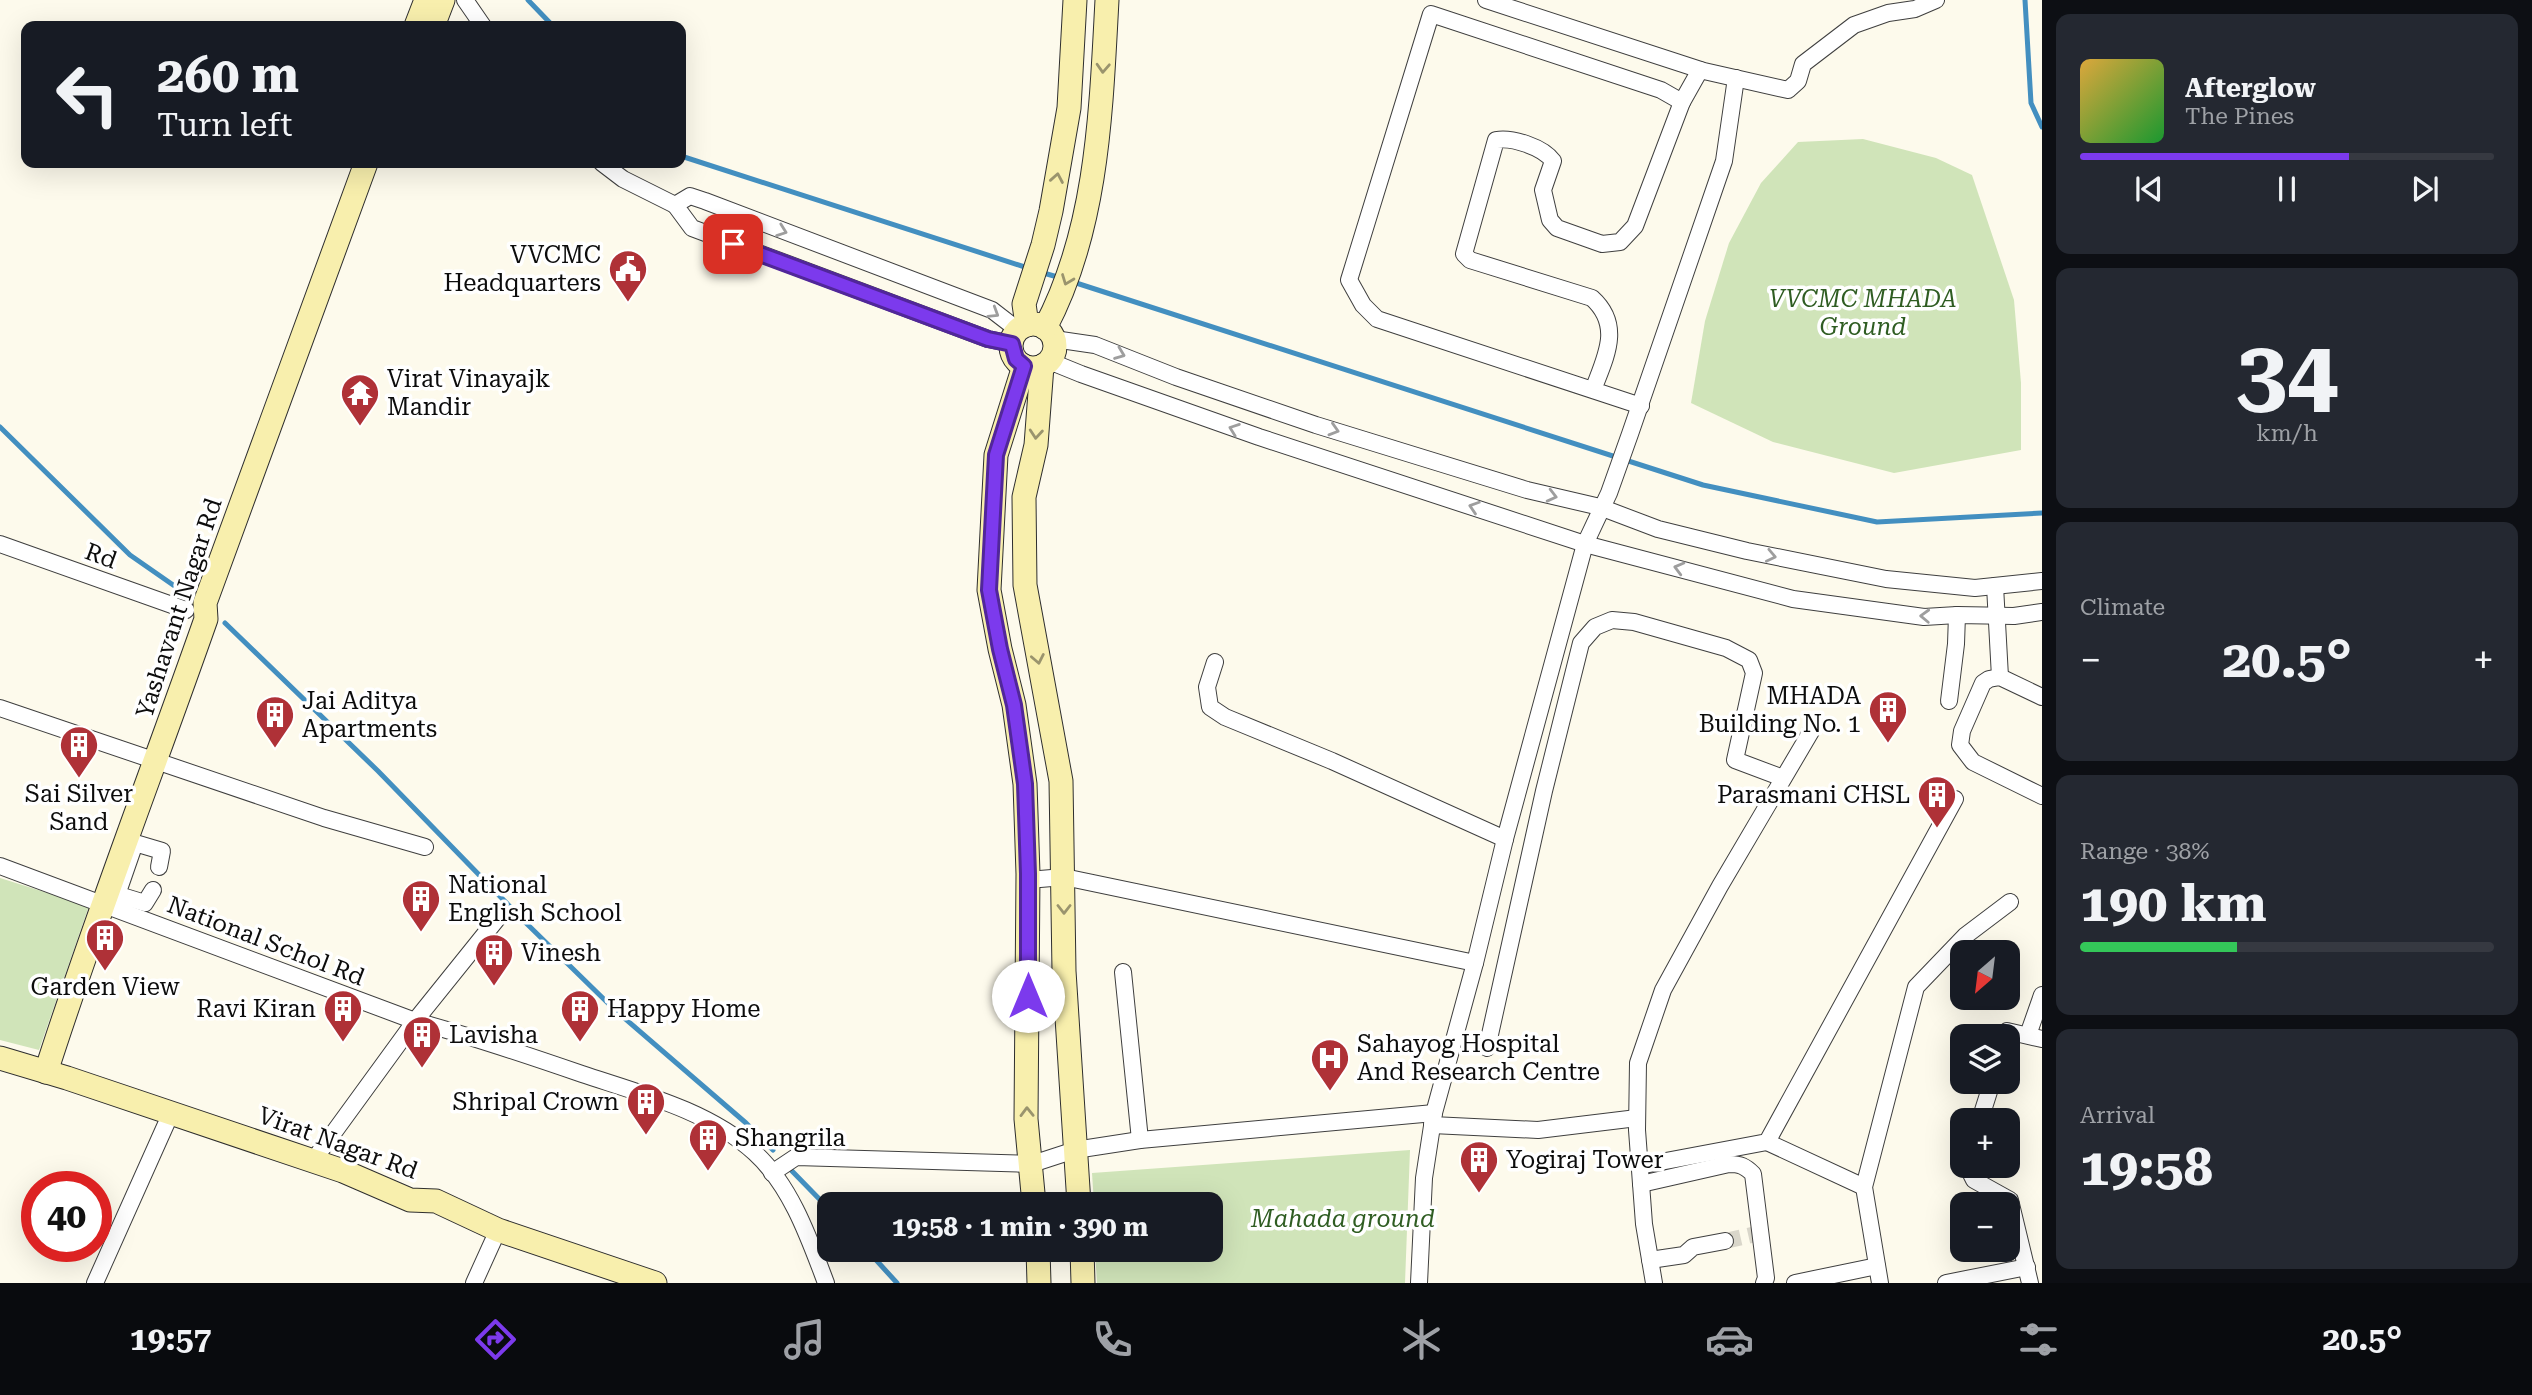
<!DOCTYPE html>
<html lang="en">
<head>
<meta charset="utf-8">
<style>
	:root { --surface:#171b24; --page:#242831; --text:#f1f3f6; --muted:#9ea1a6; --line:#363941; --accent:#7c3aed }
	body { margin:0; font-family:"Roboto Serif",serif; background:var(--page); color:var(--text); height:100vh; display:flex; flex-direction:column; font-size:26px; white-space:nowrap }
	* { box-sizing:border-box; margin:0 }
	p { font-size:23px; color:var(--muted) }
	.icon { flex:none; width:38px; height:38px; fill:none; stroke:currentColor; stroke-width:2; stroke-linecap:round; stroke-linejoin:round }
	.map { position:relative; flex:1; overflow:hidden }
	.sheet { display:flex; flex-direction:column; gap:14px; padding:14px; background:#0d0f14; width:490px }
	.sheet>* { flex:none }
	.hud { position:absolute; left:21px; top:21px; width:665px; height:147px; border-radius:14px; box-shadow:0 7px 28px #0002; background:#171b24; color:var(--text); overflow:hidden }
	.needle { width:46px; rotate:208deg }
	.tools { position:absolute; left:1950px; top:940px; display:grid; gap:14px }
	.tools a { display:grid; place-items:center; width:70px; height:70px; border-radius:14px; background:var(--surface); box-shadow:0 7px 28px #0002; font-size:35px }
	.speed { position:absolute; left:21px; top:1171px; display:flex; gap:14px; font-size:35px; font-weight:700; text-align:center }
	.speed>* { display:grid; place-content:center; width:91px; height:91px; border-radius:50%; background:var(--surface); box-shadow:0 7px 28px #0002; line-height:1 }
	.speed .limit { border:10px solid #d22; background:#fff; color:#111 }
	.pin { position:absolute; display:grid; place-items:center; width:60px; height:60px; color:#fff; margin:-30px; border-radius:14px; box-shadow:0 4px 10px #0006 }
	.me { position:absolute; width:77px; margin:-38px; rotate:0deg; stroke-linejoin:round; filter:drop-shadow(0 0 5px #0008) }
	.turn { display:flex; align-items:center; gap:24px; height:147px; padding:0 21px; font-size:32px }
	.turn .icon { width:91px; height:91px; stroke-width:2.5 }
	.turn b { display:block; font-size:49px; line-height:60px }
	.big { font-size:52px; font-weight:700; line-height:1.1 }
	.sheet .widget { flex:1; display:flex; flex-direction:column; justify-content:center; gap:10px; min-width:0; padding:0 24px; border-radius:14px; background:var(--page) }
	.sheet .dial { align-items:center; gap:0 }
	.dial b { font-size:91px; line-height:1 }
	.song { display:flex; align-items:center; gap:21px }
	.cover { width:84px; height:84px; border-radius:10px; background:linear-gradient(135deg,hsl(40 70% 55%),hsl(130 70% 35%)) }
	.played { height:7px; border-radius:4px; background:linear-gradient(90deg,var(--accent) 65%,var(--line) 65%) }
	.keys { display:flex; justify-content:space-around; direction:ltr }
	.heat { display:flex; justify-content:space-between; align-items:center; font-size:38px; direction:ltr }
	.charge { height:10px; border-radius:5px; background:linear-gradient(90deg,#34c759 38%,var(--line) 0) }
	.trip { position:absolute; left:817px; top:1192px; width:406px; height:70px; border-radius:14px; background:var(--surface); box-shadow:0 7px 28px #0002; font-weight:700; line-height:70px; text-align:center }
	.menu { display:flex; height:112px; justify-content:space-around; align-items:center; background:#090b0e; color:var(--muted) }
	.menu .icon { width:49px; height:49px }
	.menu .selected { color:var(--accent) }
	.menu b { font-size:32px; color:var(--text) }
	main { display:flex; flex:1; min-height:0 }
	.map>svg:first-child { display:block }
	.green { fill:#d0e4b9 }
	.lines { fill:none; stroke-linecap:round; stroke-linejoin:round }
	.stream { stroke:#438fc0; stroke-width:5 }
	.street-tunnel { stroke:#d9d6ca; stroke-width:16; stroke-dasharray:16 8; stroke-linecap:butt }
	.street-casing { stroke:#3f3f3f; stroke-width:18 }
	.secondary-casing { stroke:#2e2e2e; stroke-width:25 }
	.street { stroke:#fff; stroke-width:16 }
	.secondary { stroke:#f8efad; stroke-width:23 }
	.oneway { stroke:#9a946d }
	.oneway2 { stroke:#9e9e9e }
	.route-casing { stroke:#51269a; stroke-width:18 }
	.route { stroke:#7c3aed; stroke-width:12 }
	.labels { text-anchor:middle; stroke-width:7; stroke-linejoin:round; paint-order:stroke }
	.poi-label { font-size:24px; fill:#0c0c0c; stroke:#fff; text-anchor:start }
	.park-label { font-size:24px; font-style:italic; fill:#2f5d22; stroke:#fff }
	.street-label { font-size:24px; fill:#0c0c0c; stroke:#fff }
</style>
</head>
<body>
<main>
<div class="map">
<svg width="2042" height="1283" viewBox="0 0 2042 1283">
	<rect width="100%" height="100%" fill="#fdfaec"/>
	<g class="green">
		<path d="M1863 139 1936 158 1972 175 2014 300 2021 383V450L1894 473 1773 442 1691 403 1705 321 1729 243 1761 183 1798 142Z"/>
		<path d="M0 878 89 906 39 1050 0 1040Z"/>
		<path d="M1410 1150 1405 1283H1097L1095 1250H1211V1204H1094L1092 1173Z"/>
	</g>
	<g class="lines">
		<g class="stream">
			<path d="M528 0 553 26"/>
			<path d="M2025 0 2031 103 2042 127"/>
			<path d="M681 156 1031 269"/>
			<path d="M1040 272 1061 278"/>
			<path d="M1070 281 1703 485 1877 522 2042 513"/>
			<path d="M0 427 130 555 199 603"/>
			<path d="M225 623 378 771 526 923 615 1010 746 1123 773 1150"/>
			<path d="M791 1170 830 1210"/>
			<path d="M867 1250 897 1283"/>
		</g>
		<path class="street-tunnel" d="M1725 1241 1756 1234"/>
		<g class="street-casing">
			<g id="street">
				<path d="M465 0 483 26"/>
				<path d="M1486 0 1704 71 1788 90 1798 81 1803 64 1854 25 1888 13 1915 9 1936 0"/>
				<path d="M1682 102 1700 70"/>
				<path d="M602 163 623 179 675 205"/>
				<path d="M1054 339 1095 345 1176 377 1316 425 1527 490 1600 507 1658 529 1747 551 1886 579 1975 588 2042 581"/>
				<path d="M1012 344 988 339 692 228 675 205 690 196 705 201 992 310 1018 330"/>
				<path d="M1049 361 1081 374 1259 437 1585 544 1793 599 1924 617 1957 615 2014 616 2042 612"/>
				<path d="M1593 390C1605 358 1623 326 1592 298L1470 260 1464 254 1496 140C1512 137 1543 147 1553 161L1543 190 1550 220 1557 228 1602 244 1620 242 1635 226 1682 102 1661 90 1431 14 1349 280 1363 305 1377 319 1641 406"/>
				<path d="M0 544 186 610"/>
				<path d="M1995 586 2000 677"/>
				<path d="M1215 662 1207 687 1210 707 1225 717 1332 761 1505 839"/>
				<path d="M2042 697 2000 677 1989 679 1983 683 1962 731 1960 745 1973 762 2042 796"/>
				<path d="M1949 701 1956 644 1957 615"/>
				<path d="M0 708 324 818 425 847"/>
				<path d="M0 866 415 1021C471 1036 527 1055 582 1074 639 1093 710 1111 755 1153 791 1186 809 1238 826 1283"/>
				<path d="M1028 880 1064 877 1475 963"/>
				<path d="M153 890 145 903 122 896 118 892 135 843 162 851 159 867"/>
				<path d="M1123 972 1140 1140"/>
				<path d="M2028 1035 2042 995"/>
				<path d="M2005 1036 2007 1031 2042 1039"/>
				<path d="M1487 1048 1544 791 1581 643 1595 627 1612 620 1634 622 1726 648 1749 660 1754 673 1735 760 1783 778"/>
				<path d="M1980 1120 1992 1082"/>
				<path d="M1432 1125 1538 1130 1637 1118"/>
				<path d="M1767 1142 1864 1187"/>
				<path d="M313 1161 415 1021 497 919"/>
				<path d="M1639 1166 1767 1142 1955 799"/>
				<path d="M1967 1166 1974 1180 2010 1200 2030 1283"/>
				<path d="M772 1173 796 1157 1032 1164 1075 1150 1140 1140 1434 1113"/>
				<path d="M1641 1184 1729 1164C1740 1164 1745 1166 1753 1174L1766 1278 1764 1283"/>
				<path d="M1650 1260 1684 1255 1693 1247 1725 1241"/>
				<path d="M95 1283 171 1113"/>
				<path d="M474 1283 498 1230"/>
				<path d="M1419 1283 1424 1178 1434 1113 1475 963 1505 839 1585 544 1609 493 1630 434 1724 161 1736 78"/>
				<path d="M1654 1283 1644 1224 1637 1130 1638 1063 1663 990 1720 886 1816 723"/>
				<path d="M1795 1283 1877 1266"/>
				<path d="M1880 1283 1864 1187 1916 987 1965 936 2010 902"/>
				<path d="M1946 1283 2027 1267"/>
			</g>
		</g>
		<g class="secondary-casing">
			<g id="secondary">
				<path d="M416 26 426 0"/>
				<path d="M433 26 443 0"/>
				<circle cx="1033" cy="346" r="22"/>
				<path d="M1027 325 1024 304 1043 245 1051 211 1069 108 1075 0"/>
				<path d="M1045 328C1098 228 1101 110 1107 0"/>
				<path d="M1024 366 996 455 989 590 1000 649 1014 705 1025 784 1028 874 1026 1119 1034 1204"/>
				<path d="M1042 366 1036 445 1024 497 1025 585 1061 781 1064 971 1079 1204"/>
				<path d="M0 1058 67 1078 343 1171 410 1200 436 1201 498 1230 655 1283"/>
				<path d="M46 1072C95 919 153 770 206 619L205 603 366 163"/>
				<path d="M1038 1250 1039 1283"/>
				<path d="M1082 1250 1083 1283"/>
			</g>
		</g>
		<use href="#street" class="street"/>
		<use href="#secondary" class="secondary"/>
	</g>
	<defs><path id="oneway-chevron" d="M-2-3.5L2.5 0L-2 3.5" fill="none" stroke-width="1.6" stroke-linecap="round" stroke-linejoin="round" transform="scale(1.75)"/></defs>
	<g class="oneway">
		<use href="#oneway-chevron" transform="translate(1103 68) rotate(93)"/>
		<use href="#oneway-chevron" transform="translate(1057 178) rotate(-80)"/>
		<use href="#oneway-chevron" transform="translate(1067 280) rotate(111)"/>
		<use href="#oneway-chevron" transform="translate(1036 434) rotate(95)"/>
		<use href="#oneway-chevron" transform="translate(1038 659) rotate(79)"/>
		<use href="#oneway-chevron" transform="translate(1064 909) rotate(90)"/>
		<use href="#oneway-chevron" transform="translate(1027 1112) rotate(-91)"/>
	</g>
	<g class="oneway2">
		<use href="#oneway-chevron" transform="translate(782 231) rotate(20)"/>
		<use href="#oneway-chevron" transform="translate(994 313) rotate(32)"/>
		<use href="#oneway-chevron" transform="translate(1120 354) rotate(21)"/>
		<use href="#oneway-chevron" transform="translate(1234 429) rotate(-160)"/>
		<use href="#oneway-chevron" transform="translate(1334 430) rotate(17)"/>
		<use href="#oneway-chevron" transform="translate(1552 496) rotate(14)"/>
		<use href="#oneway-chevron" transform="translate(1474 507) rotate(-162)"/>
		<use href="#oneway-chevron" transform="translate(1771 556) rotate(12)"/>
		<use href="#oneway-chevron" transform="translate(1679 568) rotate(-165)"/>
		<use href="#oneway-chevron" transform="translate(1925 616) rotate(-178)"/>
	</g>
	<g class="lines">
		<g class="route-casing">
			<path id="route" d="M733 244 988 339 1012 344 1016 359 1024 366 996 455 989 590 1000 649 1014 705 1025 784 1028 874V996"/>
		</g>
		<use href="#route" class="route"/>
	</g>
	<defs>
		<g id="civic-pin" transform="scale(2.0125)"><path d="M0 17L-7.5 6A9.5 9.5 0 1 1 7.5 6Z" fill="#af3137" stroke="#fff"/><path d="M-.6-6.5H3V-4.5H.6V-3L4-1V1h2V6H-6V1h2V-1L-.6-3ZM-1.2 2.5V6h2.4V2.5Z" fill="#fff"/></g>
		<g id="temple-pin" transform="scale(2.0125)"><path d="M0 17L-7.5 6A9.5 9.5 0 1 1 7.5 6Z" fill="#af3137" stroke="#fff"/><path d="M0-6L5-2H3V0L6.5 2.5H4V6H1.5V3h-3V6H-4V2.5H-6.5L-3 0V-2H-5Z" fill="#fff"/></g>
		<g id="building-pin" transform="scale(2.0125)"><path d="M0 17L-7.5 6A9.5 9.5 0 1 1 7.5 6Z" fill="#af3137" stroke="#fff"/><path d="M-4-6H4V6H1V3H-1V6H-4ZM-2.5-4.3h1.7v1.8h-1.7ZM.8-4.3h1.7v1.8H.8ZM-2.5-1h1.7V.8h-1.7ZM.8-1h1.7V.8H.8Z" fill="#fff"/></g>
		<g id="hospital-pin" transform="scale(2.0125)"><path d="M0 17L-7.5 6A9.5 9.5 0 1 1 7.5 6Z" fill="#af3137" stroke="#fff"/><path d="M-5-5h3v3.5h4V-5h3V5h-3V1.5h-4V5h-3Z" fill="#fff"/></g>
	</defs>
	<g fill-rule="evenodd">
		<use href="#civic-pin" x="628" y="269"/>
		<use href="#temple-pin" x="360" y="393"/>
		<use href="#building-pin" x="1888" y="710"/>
		<use href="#building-pin" x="275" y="715"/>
		<use href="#building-pin" x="79" y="745"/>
		<use href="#building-pin" x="1937" y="795"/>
		<use href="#building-pin" x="421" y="899"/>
		<use href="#building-pin" x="105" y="938"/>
		<use href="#building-pin" x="494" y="953"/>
		<use href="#building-pin" x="343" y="1009"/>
		<use href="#building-pin" x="580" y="1009"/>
		<use href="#building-pin" x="422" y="1035"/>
		<use href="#hospital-pin" x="1330" y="1058"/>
		<use href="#building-pin" x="646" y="1102"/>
		<use href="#building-pin" x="708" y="1138"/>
		<use href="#building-pin" x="1479" y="1160"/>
	</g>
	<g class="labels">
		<g class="poi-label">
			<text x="601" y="263" text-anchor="end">VVCMC<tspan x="601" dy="28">Headquarters</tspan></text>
			<text x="387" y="387">Virat Vinayajk<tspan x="387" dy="28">Mandir</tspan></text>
			<text x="1861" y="704" text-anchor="end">MHADA<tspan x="1861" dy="28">Building No. 1</tspan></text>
			<text x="302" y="709">Jai Aditya<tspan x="302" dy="28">Apartments</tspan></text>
			<text x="79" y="802" text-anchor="middle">Sai Silver<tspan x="79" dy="28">Sand</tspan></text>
			<text x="1910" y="803" text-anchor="end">Parasmani CHSL</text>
			<text x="448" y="893">National<tspan x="448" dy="28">English School</tspan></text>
			<text x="521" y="961">Vinesh</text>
			<text x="105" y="995" text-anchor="middle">Garden View</text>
			<text x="316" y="1017" text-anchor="end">Ravi Kiran</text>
			<text x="607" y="1017">Happy Home</text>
			<text x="449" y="1043">Lavisha</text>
			<text x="1357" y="1052">Sahayog Hospital<tspan x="1357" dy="28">And Research Centre</tspan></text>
			<text x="619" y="1110" text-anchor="end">Shripal Crown</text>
			<text x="735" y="1146">Shangrila</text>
			<text x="1506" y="1168">Yogiraj Tower</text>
		</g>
		<g class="park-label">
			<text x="1863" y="307">VVCMC MHADA<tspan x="1863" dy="28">Ground</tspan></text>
			<text x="1343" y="1227">Mahada ground</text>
		</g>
		<g class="street-label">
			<text transform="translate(101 556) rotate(20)" y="8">Rd</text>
			<text transform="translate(179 608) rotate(-72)" y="8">Yashavant Nagar Rd</text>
			<text transform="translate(266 941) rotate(21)" y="8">National Schol Rd</text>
			<text transform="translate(338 1143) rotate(20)" y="8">Virat Nagar Rd</text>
		</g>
	</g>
</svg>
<div class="tools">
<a><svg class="needle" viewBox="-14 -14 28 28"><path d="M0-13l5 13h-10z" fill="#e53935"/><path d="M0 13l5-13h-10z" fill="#9ea1a6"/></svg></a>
<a><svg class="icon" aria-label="layers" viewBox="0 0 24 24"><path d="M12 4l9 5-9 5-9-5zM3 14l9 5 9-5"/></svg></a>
<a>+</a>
<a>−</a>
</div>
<div class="speed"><div class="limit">40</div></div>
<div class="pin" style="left:733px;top:244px;background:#d93025"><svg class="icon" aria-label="arrive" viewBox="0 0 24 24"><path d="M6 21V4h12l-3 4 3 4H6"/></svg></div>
<svg class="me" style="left:1028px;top:996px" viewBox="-20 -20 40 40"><circle r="19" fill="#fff"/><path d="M0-13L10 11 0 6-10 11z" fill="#7c3aed"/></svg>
<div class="trip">19:58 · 1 min · 390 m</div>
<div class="hud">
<div class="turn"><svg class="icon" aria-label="left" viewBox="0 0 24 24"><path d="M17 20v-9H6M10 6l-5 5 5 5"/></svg><div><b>260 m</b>Turn left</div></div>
</div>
</div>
<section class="sheet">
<div class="widget">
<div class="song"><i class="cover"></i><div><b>Afterglow</b><p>The Pines</p></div></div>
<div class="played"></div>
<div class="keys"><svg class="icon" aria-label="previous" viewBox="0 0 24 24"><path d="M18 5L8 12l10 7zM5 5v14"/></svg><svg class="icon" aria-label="pause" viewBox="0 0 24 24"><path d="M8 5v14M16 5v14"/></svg><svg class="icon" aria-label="next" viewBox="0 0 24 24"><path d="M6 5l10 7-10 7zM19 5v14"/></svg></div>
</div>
<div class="widget dial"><b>34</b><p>km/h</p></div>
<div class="widget"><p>Climate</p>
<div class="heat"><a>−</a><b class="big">20.5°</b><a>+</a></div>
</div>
<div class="widget"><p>Range · 38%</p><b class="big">190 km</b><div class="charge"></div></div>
<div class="widget"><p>Arrival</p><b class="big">19:58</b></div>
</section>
</main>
<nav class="menu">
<b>19:57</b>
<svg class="icon selected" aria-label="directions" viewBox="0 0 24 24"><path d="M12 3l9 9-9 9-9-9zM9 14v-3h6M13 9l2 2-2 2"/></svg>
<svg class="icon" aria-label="music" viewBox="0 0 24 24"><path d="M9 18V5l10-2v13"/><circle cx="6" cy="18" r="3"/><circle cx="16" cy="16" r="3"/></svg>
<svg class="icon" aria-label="phone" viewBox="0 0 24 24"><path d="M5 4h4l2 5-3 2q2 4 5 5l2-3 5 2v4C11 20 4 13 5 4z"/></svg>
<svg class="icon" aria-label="climate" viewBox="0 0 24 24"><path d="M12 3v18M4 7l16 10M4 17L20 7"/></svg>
<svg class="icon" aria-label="car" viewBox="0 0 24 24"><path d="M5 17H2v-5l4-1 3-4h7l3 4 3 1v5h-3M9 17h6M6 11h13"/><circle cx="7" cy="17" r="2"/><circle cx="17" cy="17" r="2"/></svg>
<svg class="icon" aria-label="filters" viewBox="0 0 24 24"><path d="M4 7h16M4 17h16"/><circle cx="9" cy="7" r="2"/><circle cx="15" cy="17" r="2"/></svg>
<b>20.5°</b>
</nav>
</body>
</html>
